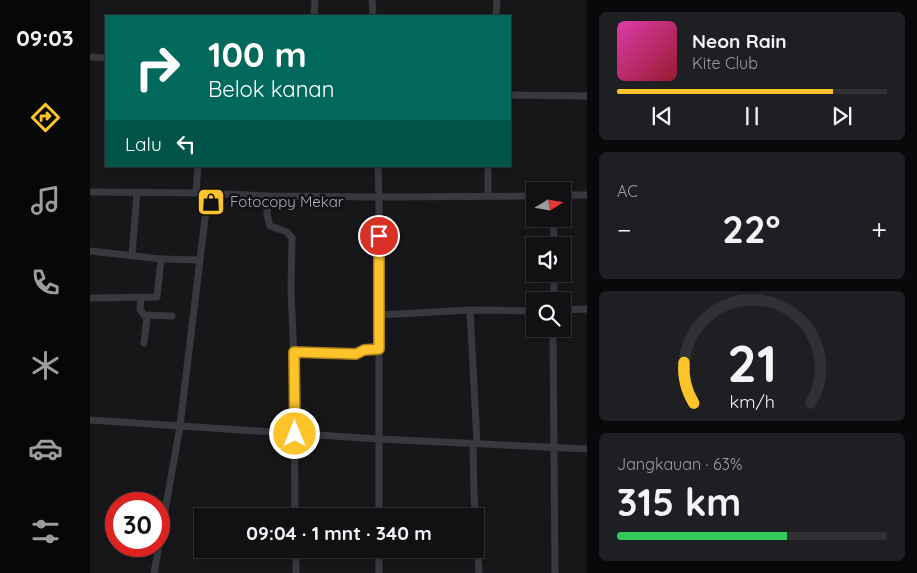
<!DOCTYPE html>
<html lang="id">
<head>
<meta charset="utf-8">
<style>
	:root { --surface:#111114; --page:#1e1f22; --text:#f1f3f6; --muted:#9c9da0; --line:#303134; --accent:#ffc32a }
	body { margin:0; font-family:Quicksand,sans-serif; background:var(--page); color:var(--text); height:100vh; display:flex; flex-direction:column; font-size:19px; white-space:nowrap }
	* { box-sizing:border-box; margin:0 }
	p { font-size:16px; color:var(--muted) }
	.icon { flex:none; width:28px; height:28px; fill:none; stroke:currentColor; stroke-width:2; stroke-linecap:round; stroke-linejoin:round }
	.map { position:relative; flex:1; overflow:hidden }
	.side { display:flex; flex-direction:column; gap:12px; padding:12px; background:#09090b; width:330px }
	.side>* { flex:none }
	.top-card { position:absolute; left:15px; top:15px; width:406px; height:152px; border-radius:0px; box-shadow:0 2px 8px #0003,0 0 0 1px var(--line); background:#00695c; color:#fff; overflow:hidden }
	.needle { width:32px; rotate:79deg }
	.buttons { position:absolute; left:436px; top:182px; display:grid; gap:10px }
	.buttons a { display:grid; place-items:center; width:45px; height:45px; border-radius:0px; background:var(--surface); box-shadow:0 2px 8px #0003,0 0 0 1px var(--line); font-size:25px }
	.speed { position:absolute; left:15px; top:492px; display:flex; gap:10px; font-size:25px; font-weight:700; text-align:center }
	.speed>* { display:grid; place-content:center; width:65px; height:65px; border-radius:50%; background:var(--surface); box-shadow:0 2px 8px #0003,0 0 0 1px var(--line); line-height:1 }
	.speed .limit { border:8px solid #d22; background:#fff; color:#111 }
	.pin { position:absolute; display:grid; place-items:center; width:42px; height:42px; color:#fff; margin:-21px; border:2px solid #fff; border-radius:50%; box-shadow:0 1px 5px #0007 }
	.me { position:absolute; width:55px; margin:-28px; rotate:0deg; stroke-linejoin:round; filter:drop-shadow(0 0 4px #0008) }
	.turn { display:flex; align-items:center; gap:18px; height:105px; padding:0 20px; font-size:22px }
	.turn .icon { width:65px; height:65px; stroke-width:2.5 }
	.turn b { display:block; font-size:35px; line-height:42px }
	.then { display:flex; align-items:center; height:48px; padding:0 20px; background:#0003; gap:10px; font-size:19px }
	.big { font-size:38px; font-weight:700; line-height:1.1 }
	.side .card { flex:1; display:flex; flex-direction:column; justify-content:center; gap:8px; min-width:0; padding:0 18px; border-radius:8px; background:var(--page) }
	.side .dial { align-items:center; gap:0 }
	.dial svg { height:130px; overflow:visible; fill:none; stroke:var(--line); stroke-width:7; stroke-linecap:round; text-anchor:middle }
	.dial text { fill:var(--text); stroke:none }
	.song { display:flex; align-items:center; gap:15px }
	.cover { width:60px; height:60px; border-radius:8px; background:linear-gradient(135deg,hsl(320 70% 55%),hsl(350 70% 35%)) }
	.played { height:5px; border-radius:2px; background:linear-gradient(90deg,var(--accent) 80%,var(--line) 80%) }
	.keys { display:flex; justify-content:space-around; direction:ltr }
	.heat { display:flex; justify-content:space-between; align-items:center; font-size:28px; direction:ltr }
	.charge { height:8px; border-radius:4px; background:linear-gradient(90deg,#34c759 63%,var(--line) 0) }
	.trip { position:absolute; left:104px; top:508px; width:290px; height:50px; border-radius:0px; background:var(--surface); box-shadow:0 2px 8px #0003,0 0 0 1px var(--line); font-weight:700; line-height:50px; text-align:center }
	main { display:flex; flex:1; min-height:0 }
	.tab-bar { display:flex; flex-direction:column; width:90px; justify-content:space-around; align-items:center; background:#070708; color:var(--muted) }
	.tab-bar .icon { width:35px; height:35px }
	.tab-bar .selected { color:var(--accent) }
	.tab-bar b { font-size:22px; color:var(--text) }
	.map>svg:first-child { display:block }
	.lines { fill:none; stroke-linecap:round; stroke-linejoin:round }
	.minor { stroke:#38393f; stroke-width:7 }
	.route-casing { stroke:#a67f1b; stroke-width:12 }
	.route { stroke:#ffc32a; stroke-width:9 }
	.labels { text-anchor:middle; stroke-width:5; stroke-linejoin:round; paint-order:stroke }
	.poi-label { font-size:15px; fill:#a8adba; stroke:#121215; text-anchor:start }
</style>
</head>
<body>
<main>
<nav class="tab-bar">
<b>09:03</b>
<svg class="icon selected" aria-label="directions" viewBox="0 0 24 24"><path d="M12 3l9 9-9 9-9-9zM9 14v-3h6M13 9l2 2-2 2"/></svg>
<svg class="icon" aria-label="music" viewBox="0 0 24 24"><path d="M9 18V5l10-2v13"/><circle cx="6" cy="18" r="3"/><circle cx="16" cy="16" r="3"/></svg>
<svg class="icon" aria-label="phone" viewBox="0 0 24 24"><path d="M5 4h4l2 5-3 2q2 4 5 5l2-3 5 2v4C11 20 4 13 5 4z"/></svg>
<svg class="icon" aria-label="climate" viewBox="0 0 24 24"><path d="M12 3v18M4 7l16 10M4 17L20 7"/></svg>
<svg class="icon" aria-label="car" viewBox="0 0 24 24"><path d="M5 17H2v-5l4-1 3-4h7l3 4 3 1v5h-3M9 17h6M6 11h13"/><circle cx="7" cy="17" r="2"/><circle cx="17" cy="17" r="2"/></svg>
<svg class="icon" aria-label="filters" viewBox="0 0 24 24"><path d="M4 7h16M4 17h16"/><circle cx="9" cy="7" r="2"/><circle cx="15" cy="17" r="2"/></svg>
</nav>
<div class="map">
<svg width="497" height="573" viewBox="0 0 497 573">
	<rect width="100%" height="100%" fill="#17171a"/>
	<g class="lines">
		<g class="minor">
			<path d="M282 0 283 16"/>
			<path d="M224 16 225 0"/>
			<path d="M406 16 407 0"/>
			<path d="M0 57 16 58"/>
			<path d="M420 95 497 96"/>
			<path d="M398 166V196"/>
			<path d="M0 192 118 193"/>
			<path d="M106 192 108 166"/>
			<path d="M472 195H497"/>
			<path d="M177 196V215L180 226 197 232 202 238 201 290 204 359 205 516"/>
			<path d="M463 219 464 246"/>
			<path d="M0 251 71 259 110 260"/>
			<path d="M42 256 47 192"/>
			<path d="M464 274V301"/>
			<path d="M0 298 67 297 71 259"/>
			<path d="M51 298 50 309 54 315 82 316"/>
			<path d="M380 310 387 443"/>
			<path d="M472 310 497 309"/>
			<path d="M289 315 380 310 445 311"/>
			<path d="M463 329 465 573"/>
			<path d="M54 343 57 316"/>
			<path d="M204 352 269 354 275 350 289 349"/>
			<path d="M0 420 289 439 497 449"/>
			<path d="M383 444 384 494 389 573"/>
			<path d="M289 516V197L445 196"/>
			<path d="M69 545 90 426 118 193 177 196 289 197 288 166"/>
			<path d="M206 549V573"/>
			<path d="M289 549V573"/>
			<path d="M64 573 69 546"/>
		</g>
	</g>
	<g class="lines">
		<g class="route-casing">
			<path id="route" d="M205 434 204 352 266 354 274 350 289 349V236"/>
		</g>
		<use href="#route" class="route"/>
	</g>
	<defs>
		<g id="shop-square" transform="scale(1.4375)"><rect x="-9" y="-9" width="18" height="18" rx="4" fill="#ffc32a" stroke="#121215"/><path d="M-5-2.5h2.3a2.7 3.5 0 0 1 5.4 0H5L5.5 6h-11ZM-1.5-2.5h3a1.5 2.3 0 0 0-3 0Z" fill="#111"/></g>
	</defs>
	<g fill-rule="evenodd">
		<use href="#shop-square" x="121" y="202"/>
	</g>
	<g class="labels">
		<g class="poi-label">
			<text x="140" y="207">Fotocopy Mekar</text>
		</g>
	</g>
</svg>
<div class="buttons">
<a><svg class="needle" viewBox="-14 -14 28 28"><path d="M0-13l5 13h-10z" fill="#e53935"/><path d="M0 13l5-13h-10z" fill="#9c9da0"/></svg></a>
<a><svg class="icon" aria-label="sound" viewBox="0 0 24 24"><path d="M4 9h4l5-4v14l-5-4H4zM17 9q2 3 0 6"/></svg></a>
<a><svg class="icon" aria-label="search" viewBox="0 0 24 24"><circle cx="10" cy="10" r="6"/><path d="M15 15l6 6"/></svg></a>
</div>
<div class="speed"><div class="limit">30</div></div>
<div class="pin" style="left:289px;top:236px;background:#d93025"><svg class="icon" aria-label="arrive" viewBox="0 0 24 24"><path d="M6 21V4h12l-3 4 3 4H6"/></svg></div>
<svg class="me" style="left:205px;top:434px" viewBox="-20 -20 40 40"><circle r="17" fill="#ffc32a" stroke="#fff" stroke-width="3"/><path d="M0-11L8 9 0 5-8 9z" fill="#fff"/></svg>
<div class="trip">09:04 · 1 mnt · 340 m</div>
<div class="top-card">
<div class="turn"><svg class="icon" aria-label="right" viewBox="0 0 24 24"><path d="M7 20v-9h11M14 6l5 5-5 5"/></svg><div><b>100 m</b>Belok kanan</div></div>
<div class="then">Lalu<svg class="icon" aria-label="left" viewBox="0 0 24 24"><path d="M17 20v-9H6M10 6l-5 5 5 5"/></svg></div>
</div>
</div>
<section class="side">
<div class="card">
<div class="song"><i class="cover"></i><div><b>Neon Rain</b><p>Kite Club</p></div></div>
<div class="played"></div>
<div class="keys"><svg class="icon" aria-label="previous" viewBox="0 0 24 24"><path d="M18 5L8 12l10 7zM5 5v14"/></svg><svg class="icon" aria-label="pause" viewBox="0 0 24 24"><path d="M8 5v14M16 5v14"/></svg><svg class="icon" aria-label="next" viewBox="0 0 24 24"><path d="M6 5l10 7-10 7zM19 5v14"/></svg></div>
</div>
<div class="card"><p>AC</p>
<div class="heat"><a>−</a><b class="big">22°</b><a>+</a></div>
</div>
<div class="card dial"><svg viewBox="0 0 100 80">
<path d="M14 69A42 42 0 1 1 86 69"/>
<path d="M14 69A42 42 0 0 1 8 44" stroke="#ffc32a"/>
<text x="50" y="56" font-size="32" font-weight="700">21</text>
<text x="50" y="72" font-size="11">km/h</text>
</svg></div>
<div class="card"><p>Jangkauan · 63%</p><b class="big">315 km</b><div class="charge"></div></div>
</section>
</main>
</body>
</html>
